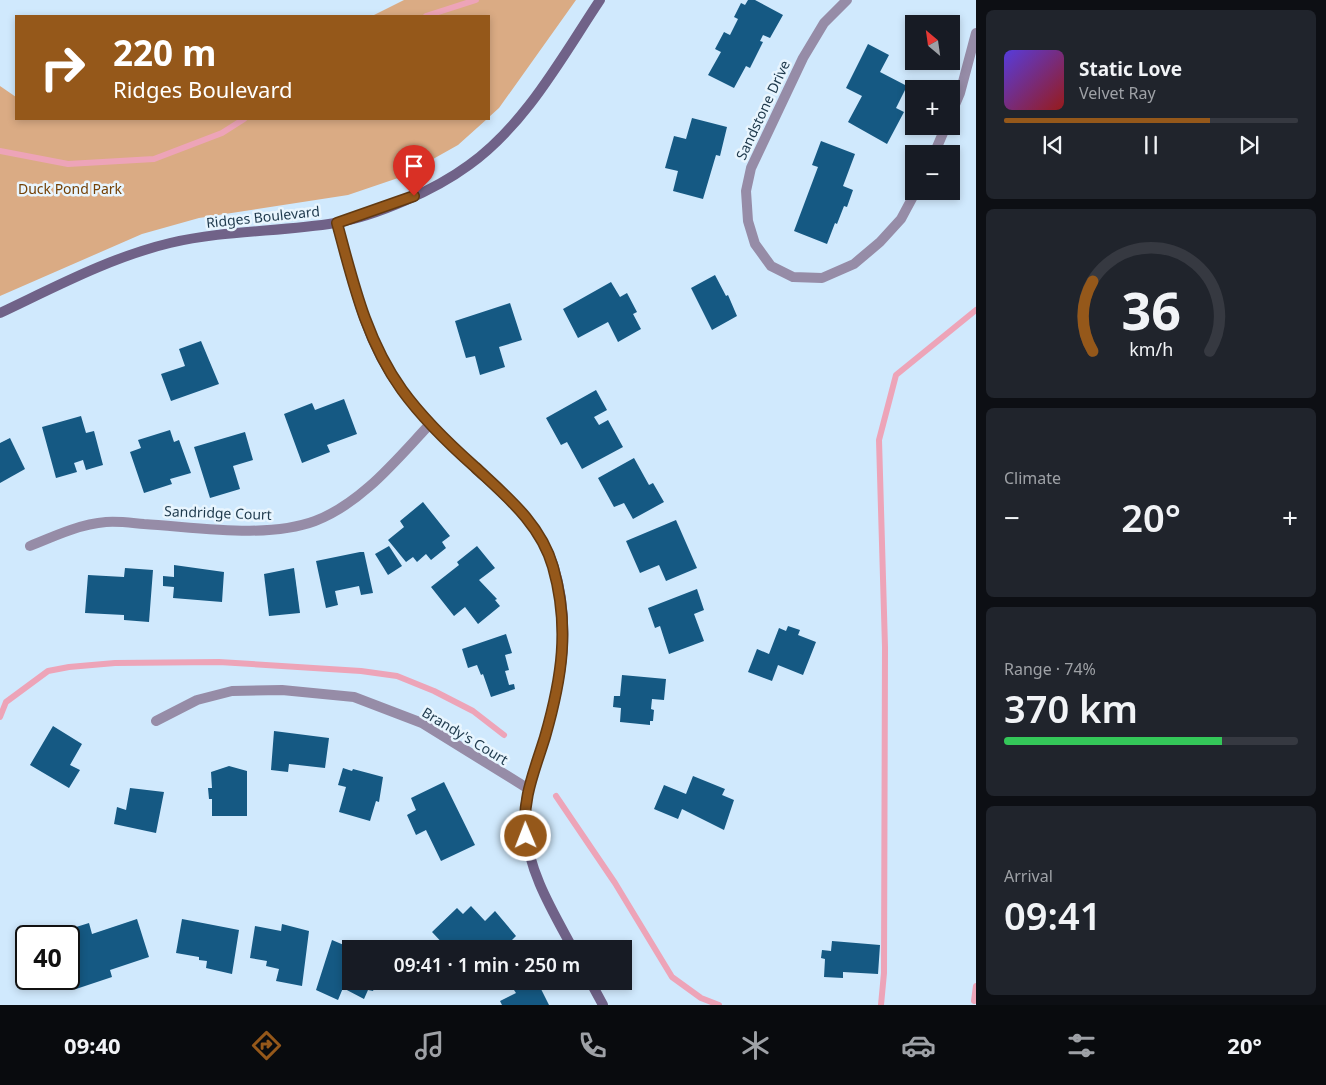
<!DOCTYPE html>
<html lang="en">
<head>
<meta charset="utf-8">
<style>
	:root { --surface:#171b24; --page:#20242c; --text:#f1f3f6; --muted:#9ea1a6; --line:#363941; --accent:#95581a }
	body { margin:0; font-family:"Noto Sans",sans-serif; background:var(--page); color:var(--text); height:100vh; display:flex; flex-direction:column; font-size:19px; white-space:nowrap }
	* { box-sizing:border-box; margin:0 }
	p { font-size:16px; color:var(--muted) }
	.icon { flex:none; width:28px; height:28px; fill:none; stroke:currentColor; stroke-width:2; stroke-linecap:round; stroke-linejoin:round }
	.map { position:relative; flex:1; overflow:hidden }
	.drawer { display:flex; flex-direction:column; gap:10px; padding:10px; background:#0d0f14; width:350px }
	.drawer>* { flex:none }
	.banner { position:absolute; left:15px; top:15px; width:475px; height:105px; border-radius:0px; box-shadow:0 2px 8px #0003; background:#95581a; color:#fff; overflow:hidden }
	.needle { width:32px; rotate:331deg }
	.tools { position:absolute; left:905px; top:15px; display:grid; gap:10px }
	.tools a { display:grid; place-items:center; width:55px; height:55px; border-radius:0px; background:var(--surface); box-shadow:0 2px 8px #0003; font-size:25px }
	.speed { position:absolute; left:15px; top:925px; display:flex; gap:10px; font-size:25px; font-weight:700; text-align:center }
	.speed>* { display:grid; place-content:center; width:65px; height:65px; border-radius:50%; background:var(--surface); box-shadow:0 2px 8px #0003; line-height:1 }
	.speed .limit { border:2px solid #111; border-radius:8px; background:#fff; color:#111 }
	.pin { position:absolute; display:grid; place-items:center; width:42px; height:42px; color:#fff; margin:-51px -21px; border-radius:50% 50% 50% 0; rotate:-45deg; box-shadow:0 0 5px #0007 }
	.pin .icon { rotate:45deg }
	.me { position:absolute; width:55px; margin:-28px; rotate:359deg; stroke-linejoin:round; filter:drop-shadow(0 0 4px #0008) }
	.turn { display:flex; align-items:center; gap:18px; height:105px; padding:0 15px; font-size:22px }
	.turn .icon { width:65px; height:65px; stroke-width:2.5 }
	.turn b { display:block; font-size:35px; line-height:42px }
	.big { font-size:38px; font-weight:600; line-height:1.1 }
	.drawer .tile { flex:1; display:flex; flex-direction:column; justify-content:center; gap:8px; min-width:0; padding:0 18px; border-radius:8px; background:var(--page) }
	.drawer .dial { align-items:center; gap:0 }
	.dial svg { height:130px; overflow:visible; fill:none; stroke:var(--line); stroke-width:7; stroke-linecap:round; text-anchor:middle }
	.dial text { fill:var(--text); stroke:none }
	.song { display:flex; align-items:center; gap:15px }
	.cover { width:60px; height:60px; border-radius:8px; background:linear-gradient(135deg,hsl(250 70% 55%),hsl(0 70% 35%)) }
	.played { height:5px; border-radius:2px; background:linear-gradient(90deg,var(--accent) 70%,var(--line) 70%) }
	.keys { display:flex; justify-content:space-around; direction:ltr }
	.heat { display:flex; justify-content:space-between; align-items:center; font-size:28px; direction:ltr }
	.charge { height:8px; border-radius:4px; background:linear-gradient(90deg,#34c759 74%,var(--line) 0) }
	.trip { position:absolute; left:342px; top:940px; width:290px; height:50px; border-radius:0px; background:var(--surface); box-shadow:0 2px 8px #0003; font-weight:600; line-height:50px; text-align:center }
	.dock { display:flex; height:80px; justify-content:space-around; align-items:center; background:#090b0e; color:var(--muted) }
	.dock .icon { width:35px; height:35px }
	.dock .active { color:var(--accent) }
	.dock b { font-size:22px; color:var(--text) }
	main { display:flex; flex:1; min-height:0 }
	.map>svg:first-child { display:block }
	.green { fill:#daab84 }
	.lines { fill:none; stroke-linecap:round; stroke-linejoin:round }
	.stream { stroke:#eda4b8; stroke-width:6 }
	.building { fill:#155983 }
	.street { stroke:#968ca7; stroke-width:10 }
	.secondary { stroke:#706288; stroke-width:10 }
	.route-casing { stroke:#613911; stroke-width:12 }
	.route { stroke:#95581a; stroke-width:9 }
	.labels { text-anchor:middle; stroke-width:5; stroke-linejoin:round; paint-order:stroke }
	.street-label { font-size:14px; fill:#1d384b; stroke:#e8f5fe }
	.park-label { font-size:14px; fill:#744106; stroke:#e8f5fe }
</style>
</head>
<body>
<main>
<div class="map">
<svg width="976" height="1005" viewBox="0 0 976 1005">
	<rect width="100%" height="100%" fill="#d0e9fd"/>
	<g class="green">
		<path d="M404 0H576L499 108 489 117V16H372Z"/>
		<path d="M0 86 16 97V119H487L458 145 401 177 348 195 199 218 142 234 0 296Z"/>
	</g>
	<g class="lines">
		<g class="stream">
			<path d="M426 16 476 0"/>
			<path d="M0 151 68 164 154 159 222 133 244 119"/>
			<path d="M0 717 6 702 48 671 69 667 115 663 219 662 361 671 397 676 434 691 473 711 504 735"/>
			<path d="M556 796 615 883 672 977 701 998 719 1005"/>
			<path d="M974 1001 976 986"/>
			<path d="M881 1005 884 973 885 647 879 440 896 375 976 310"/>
		</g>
	</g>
	<g class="building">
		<path d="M748 0H755L783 15 770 38 763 35 760 41 763 42 750 68 746 66 734 88 708 75 721 52 715 49 724 32 730 35 738 19 734 17 741 3 745 5Z"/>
		<path d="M868 44 889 55 880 72 907 86 896 108 904 112 887 144 848 122 862 96 846 88Z"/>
		<path d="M692 118 727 127 720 156 716 155 703 199 673 191 678 171 665 168 674 136 686 139Z"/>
		<path d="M821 141 855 154 843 186 853 190 847 207 844 206 837 224 835 223 827 244 794 231 818 167 812 165Z"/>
		<path d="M715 275 726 296 728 295 737 316 712 330 691 288Z"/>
		<path d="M611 282 620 297 627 293 637 312 633 314 641 329 618 342 608 322 578 338 563 309Z"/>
		<path d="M510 303 522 340 499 347 505 367 480 375 475 356 466 358 455 321Z"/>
		<path d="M201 341 219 384 171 401 161 374 185 366 179 349Z"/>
		<path d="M596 390 607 410 594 417 599 425 608 420 623 447 582 469 567 442 561 445 546 418Z"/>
		<path d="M344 399 357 434 327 445 330 452 302 463 284 414 312 403 315 410Z"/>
		<path d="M81 416 86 433 94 431 103 465 86 470 83 460 74 463 77 472 56 478 42 427Z"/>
		<path d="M170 430 174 442 179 440 191 473 170 479 172 484 144 493 130 452 141 448 138 440Z"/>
		<path d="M245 432 253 460 233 466 240 489 210 498 194 447Z"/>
		<path d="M10 438 25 469 0 483V443Z"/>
		<path d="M634 458 649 485 653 483 664 502 633 519 624 503 614 507 598 478Z"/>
		<path d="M423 502 450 536 442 542 446 548 431 560 426 554 417 562 413 557 406 562 388 540 404 527 400 521Z"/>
		<path d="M676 520 697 568 666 581 659 565 640 573 626 541Z"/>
		<path d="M389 546 402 566 388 575 375 554Z"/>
		<path d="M477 546 495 568 479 580 497 599 495 600 500 606 478 624 465 607 454 616 431 587 459 565 457 562Z"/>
		<path d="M360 552H364L373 593 361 595 359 586 335 591 338 605 326 608 316 561Z"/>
		<path d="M174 565 224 572 222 602 173 598 174 587 163 586V576L174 577Z"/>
		<path d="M125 568 153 570 149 622 124 620V615L85 613 88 575 124 577Z"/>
		<path d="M294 568 300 613 269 616 264 574Z"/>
		<path d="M697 589 704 610 694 614 704 641 669 654 660 626 655 628 648 608Z"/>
		<path d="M788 626 800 630 798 635 816 642 803 675 778 665 772 681 748 672 757 649 769 654 779 628 786 631Z"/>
		<path d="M506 634 512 653 505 655 509 670 505 671 509 685 514 684 515 689 491 697 483 674 481 675 477 665 468 668 462 649Z"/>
		<path d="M622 675 666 679 664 700 652 699 651 709 654 710 653 721H650V725L620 722 621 708 613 707 614 696H620Z"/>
		<path d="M53 726 82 744 70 765 80 770 69 788 30 765Z"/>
		<path d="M274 731 329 738 325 768 289 764 288 772 271 770Z"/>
		<path d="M229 766 247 771V816H212V799H209L208 788H212L211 772Z"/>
		<path d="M343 768 352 771 353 769 383 777 379 802 376 801 370 821 339 812 346 787 338 785Z"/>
		<path d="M693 776 725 789 722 795 734 800 724 830 682 809 678 819 654 809 664 785 686 794Z"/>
		<path d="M444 782 475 845 441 861 426 830 416 835 407 815 416 810 411 798Z"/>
		<path d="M130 788 164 792 156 833 114 824 117 807 126 810Z"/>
		<path d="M471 906 485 921 495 911 516 936 503 949 499 946 496 949H448L432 932 457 908 463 914Z"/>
		<path d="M137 919 149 957 110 970 112 977 76 989 69 968V936H61L60 932 89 923 92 934Z"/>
		<path d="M182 919 239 930 232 974 206 968 207 961 199 960V957L176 953Z"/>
		<path d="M282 924 309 931 302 986 276 981 279 969 266 966 267 961 250 958 255 926 281 931Z"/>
		<path d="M332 940 351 948V981H377L373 991 368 990 364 999 343 988 338 1000 316 990Z"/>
		<path d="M832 941 880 945 878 974 843 972V978L824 977 825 959 821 958 822 950 831 951Z"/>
		<path d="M538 983 549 1005H502L500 1001 516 993 514 990 525 984 527 988Z"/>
	</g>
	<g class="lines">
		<g class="street">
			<path d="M847 0 824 23 803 58 751 168 746 191 748 221 755 244 771 266 793 277 822 278 854 264 880 242 901 219 916 191"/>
			<path d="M951 114 960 93 976 33"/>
			<path d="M934 154 946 126"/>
			<path d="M30 546C54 536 80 524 106 522 119 521 132 523 144 524 196 527 267 539 315 521 362 503 397 459 430 424"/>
			<path d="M156 721 197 700 232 691 282 690 354 697 422 723 527 788"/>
		</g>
		<g class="secondary">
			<path d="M337 223C353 282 365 343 404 393 425 419 449 444 474 467 505 496 539 523 553 564 572 623 562 680 545 737 536 767 522 796 525 828 529 873 552 910 573 949"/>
			<path d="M0 313C55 287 111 257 170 243 224 230 281 232 335 223 377 216 435 190 469 165 526 124 562 57 600 0"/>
			<path d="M590 981 603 1005"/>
		</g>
	</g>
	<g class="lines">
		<g class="route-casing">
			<path id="route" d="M414 196 337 223C353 282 366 340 402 390 423 419 449 444 475 467 506 496 541 524 553 567 570 627 562 678 545 737 535 770 521 800 526 836"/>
		</g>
		<use href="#route" class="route"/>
	</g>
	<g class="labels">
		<g class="street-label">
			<text transform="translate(763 110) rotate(-65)" y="5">Sandstone Drive</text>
			<text transform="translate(263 217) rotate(-6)" y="5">Ridges Boulevard</text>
			<text transform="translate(218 513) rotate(2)" y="5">Sandridge Court</text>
			<text transform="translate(465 736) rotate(31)" y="5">Brandy's Court</text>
		</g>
		<g class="park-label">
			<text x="70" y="194">Duck Pond Park</text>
		</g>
	</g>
</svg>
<div class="tools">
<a><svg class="needle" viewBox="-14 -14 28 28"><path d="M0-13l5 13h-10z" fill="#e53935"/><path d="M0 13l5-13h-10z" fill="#9ea1a6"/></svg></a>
<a>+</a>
<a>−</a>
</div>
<div class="speed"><div class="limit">40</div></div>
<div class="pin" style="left:414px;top:196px;background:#d93025"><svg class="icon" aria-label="arrive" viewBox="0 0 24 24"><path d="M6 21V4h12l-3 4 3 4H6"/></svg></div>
<svg class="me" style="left:526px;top:836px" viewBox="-20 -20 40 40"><circle r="17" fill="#95581a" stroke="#fff" stroke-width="3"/><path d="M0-11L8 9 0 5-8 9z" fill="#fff"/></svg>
<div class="trip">09:41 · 1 min · 250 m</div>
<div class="banner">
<div class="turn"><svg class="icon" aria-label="right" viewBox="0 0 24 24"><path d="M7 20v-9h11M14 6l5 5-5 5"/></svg><div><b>220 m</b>Ridges Boulevard</div></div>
</div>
</div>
<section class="drawer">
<div class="tile">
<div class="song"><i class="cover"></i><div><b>Static Love</b><p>Velvet Ray</p></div></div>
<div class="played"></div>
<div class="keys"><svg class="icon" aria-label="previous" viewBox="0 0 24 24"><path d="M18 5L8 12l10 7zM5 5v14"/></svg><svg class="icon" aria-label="pause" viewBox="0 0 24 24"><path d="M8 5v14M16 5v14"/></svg><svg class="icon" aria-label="next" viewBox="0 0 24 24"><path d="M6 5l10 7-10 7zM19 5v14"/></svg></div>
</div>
<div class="tile dial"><svg viewBox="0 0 100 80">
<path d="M14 69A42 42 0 1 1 86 69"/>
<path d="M14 69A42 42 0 0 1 14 26" stroke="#95581a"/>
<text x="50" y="56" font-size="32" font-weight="700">36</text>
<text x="50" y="72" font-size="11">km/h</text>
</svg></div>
<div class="tile"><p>Climate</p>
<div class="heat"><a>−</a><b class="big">20°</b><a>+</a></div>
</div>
<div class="tile"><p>Range · 74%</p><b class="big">370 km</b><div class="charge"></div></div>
<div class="tile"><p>Arrival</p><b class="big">09:41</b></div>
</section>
</main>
<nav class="dock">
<b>09:40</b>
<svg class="icon active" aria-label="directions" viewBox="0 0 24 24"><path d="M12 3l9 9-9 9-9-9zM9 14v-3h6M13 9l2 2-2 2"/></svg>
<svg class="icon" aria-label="music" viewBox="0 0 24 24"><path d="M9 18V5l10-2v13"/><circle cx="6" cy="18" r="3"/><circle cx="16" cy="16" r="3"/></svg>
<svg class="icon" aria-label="phone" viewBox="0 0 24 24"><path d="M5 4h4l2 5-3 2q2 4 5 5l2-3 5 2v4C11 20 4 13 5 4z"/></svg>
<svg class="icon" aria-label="climate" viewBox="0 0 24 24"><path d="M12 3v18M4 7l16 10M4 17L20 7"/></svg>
<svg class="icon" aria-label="car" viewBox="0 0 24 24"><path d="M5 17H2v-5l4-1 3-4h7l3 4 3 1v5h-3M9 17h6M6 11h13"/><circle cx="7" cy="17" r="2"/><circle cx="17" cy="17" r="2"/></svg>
<svg class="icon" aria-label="filters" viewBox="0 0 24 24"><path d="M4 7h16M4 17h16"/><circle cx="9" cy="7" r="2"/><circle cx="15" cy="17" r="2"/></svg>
<b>20°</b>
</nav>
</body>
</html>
